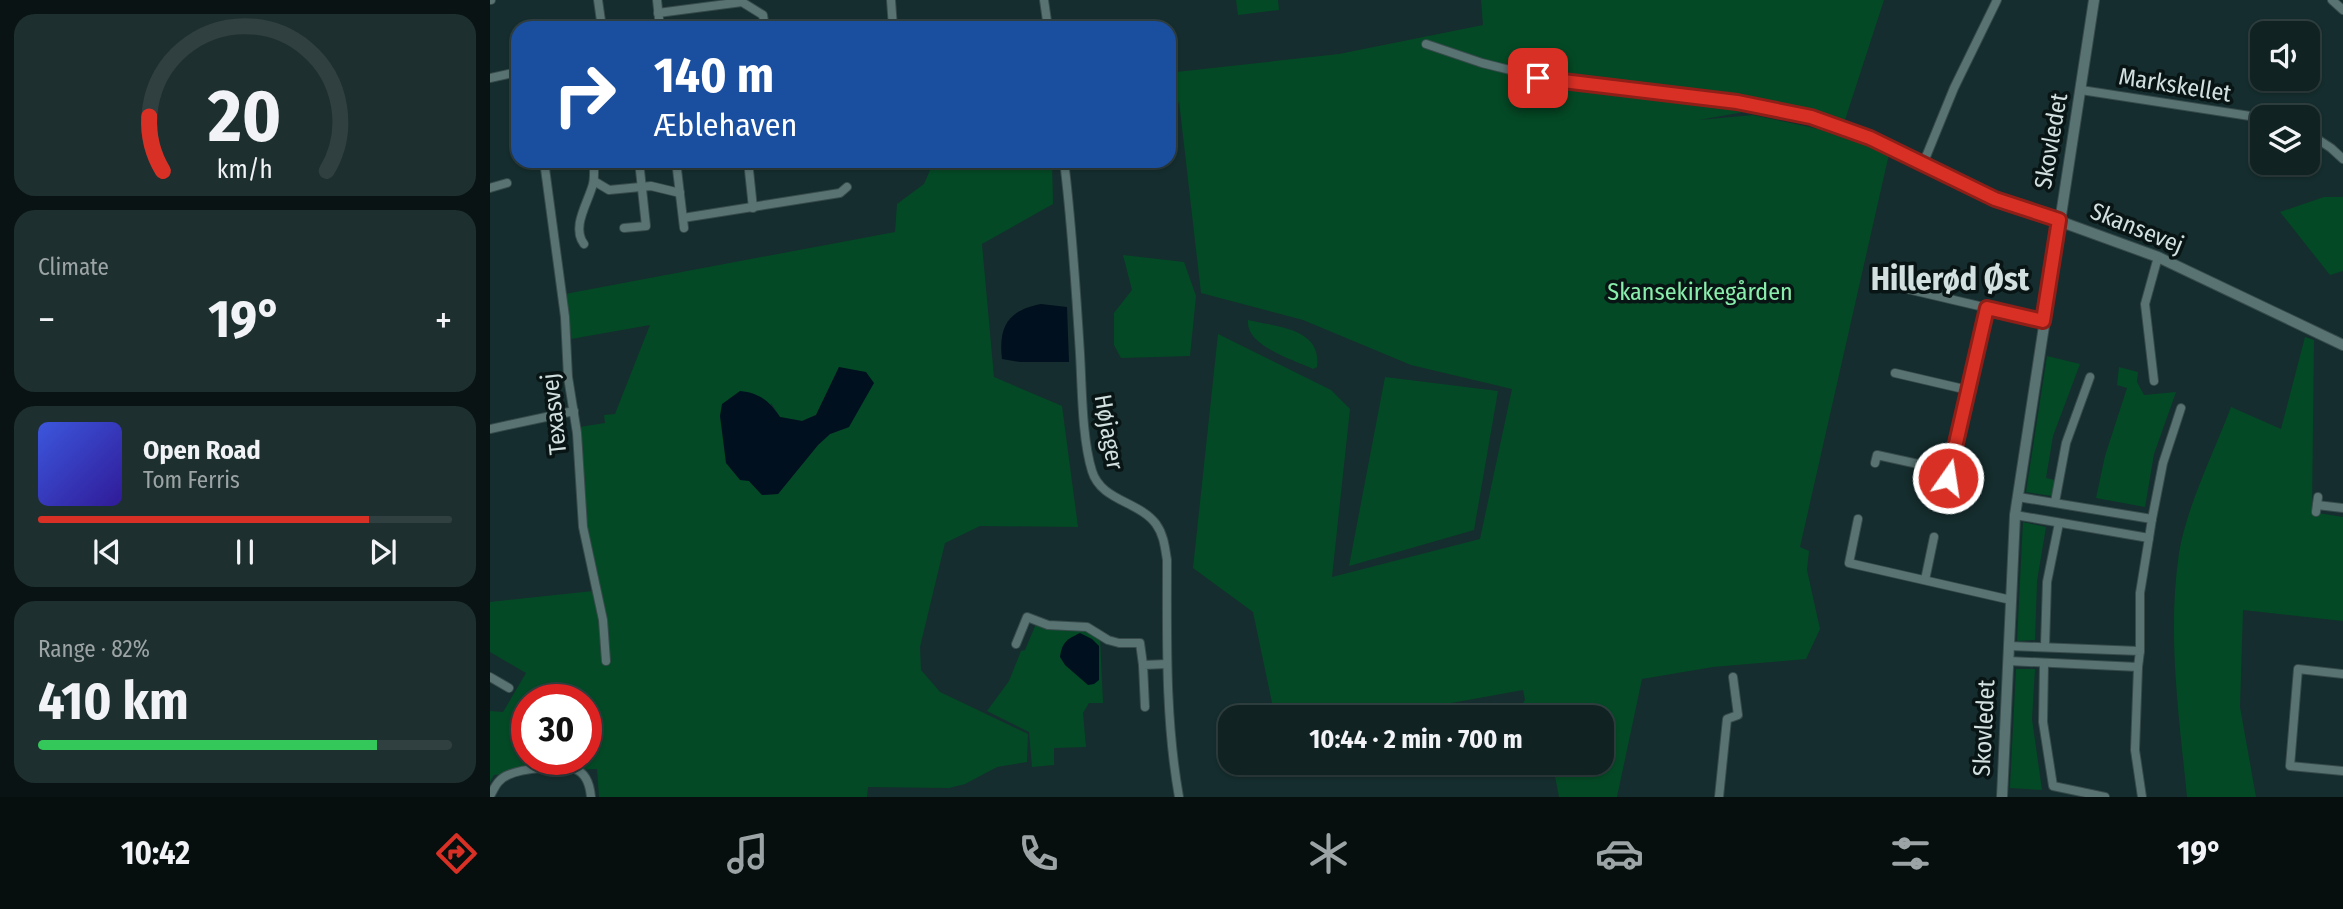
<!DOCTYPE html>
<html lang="en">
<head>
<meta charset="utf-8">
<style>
	:root { --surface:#102222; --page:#1e2f2f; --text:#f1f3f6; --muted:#9ca4a5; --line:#303f40; --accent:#d93025 }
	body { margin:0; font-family:"Fira Sans Condensed",sans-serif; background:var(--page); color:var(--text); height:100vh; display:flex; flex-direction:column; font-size:26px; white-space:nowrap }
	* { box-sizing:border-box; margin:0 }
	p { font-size:23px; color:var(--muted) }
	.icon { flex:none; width:38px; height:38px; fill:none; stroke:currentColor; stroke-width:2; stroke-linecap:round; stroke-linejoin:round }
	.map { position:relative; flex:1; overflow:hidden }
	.details { display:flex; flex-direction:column; gap:14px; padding:14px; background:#091313; width:490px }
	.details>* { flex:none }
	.hud { position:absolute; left:21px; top:21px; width:665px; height:147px; border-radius:21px; box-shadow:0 2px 5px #0004,0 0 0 2px var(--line); background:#1a4fa0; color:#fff; overflow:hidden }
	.tools { position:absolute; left:1760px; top:21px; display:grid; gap:14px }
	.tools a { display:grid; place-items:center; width:70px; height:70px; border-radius:14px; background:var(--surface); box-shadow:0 2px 5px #0004,0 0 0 2px var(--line); font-size:35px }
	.speed { position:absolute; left:21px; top:684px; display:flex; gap:14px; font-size:35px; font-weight:700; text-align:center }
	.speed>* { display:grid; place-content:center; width:91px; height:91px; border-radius:50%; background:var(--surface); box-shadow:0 2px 5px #0004,0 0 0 2px var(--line); line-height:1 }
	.speed .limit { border:10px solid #d22; background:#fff; color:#111 }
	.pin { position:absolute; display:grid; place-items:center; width:60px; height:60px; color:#fff; margin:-30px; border-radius:14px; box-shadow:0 4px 10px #0006 }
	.me { position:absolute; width:77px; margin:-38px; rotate:13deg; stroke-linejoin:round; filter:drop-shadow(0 0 5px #0008) }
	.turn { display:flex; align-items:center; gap:24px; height:147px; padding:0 28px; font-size:32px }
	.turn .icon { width:91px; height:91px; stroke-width:2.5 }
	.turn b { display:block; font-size:49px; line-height:60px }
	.big { font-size:52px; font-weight:700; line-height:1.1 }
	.details .widget { flex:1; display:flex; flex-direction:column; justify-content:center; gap:10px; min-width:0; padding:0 24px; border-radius:21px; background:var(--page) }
	.details .dial { align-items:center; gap:0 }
	.dial svg { height:182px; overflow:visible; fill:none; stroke:var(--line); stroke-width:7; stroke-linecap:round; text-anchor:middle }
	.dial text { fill:var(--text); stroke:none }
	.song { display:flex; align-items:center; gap:21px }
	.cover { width:84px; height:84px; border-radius:10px; background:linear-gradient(135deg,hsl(230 70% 55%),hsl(250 70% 35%)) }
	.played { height:7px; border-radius:4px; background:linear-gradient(90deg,var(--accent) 80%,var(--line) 80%) }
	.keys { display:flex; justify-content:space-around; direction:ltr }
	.heat { display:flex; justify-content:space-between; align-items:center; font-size:38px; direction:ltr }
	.charge { height:10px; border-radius:5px; background:linear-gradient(90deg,#34c759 82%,var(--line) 0) }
	.trip { position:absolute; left:728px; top:705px; width:396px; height:70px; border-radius:21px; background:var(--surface); box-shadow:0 2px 5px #0004,0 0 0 2px var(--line); font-weight:700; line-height:70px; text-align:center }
	.menu { display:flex; height:112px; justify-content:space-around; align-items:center; background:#060e0e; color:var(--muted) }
	.menu .icon { width:49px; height:49px }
	.menu .current { color:var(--accent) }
	.menu b { font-size:32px; color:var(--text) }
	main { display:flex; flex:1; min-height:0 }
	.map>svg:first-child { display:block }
	.green { fill:#044925; fill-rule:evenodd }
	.water { fill:#00101e }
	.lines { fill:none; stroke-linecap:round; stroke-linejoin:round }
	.minor-casing { stroke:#374b4b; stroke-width:10 }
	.tertiary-casing { stroke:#374b4b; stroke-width:12 }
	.minor { stroke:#597373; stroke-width:8 }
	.tertiary { stroke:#597373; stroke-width:10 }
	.route-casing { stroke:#8d1f18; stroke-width:18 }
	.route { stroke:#d93025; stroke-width:12 }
	.labels { text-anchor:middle; stroke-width:7; stroke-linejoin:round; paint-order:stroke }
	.street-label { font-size:24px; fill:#d2e0e0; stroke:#091414 }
	.park-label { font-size:24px; fill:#89edab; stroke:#091414 }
	.district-label { font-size:32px; font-weight:bold; fill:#d2e0e0; stroke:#091414 }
</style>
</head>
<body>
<main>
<section class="details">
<div class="widget dial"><svg viewBox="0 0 100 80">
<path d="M14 69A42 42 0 1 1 86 69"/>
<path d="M14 69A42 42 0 0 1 8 45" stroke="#d93025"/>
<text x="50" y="56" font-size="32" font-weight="700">20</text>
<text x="50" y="72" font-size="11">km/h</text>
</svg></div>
<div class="widget"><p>Climate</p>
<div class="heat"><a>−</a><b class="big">19°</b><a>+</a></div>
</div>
<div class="widget">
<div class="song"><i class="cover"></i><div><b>Open Road</b><p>Tom Ferris</p></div></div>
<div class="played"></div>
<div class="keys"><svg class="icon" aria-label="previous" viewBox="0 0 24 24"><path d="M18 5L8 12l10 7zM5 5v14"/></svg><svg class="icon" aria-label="pause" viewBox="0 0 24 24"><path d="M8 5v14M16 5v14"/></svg><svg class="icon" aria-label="next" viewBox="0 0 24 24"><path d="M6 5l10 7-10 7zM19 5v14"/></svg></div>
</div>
<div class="widget"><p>Range · 82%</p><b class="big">410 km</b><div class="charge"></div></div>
</section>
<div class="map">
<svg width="1853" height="797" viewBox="0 0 1853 797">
	<rect width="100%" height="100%" fill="#152d2e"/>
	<g class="green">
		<path d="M746 0H788L789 10 748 15Z"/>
		<path d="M991 0H1394L1355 120 1298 104 1209 120 1263 115 1343 132 1399 154 1310 547 1319 551 1317 570 1330 629 1316 659 1223 667 1152 679 1127 797H1069L1064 771 1039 775 1037 763H1111V718L1029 717 1028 710 1035 700 1033 690 884 717H785L763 612 703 568 728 334 841 390 860 409 842 577 990 539 1022 389 921 365 813 320 711 293 689 101 688 105 679 106V87L687 86 686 72 849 54 993 25Z"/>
		<path d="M444 161H562L563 204 492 244 504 377 572 406 588 527 490 526 455 543 430 647 431 670 450 692 538 734 537 762 507 767 475 784 459 788 378 787 377 797H109L107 769 64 770 4 775 0 782V711L13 712 36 673 0 652V602L103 591 89 427 115 423 114 415 125 414 160 325 81 339 75 294 405 232 407 204 434 184ZM349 367 359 427 340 434 328 445 288 494 272 495 259 481 281 403 290 417 312 421 326 415ZM37 700H96V760H37Z"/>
		<path d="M1834 197H1853V271L1840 275 1790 212Z"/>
		<path d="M633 255 694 262 706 296 700 356 631 358 624 345V313L642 290Z"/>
		<path d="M758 320C787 327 832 328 827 367L823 369C804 360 755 346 758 320Z"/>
		<path d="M1815 337 1824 340 1822 512 1853 517V621L1753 610 1750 707 1766 797H1697C1689 716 1677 634 1689 553 1696 508 1725 450 1741 407L1791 429Z"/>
		<path d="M1557 356 1590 364 1563 436 1556 478 1565 480 1562 496 1536 492Z"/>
		<path d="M1629 367 1648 372 1647 382 1654 395 1686 392 1664 454 1655 507 1606 498 1615 456 1637 388 1627 385Z"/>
		<path d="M895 377 1008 391 984 530 859 566Z"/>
		<path d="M1533 522 1556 527 1547 581 1545 640 1527 641Z"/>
		<path d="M546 624 597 630 610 636 613 703H599L593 713 596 747 564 748V765L542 767 539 732 497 711 519 681 531 651 535 650Z"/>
		<path d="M1526 669H1545L1542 719 1552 790 1520 788Z"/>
	</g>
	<g class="water">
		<path d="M551 304 577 307 579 362H530L512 359C508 326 519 310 551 304Z"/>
		<path d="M349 367 376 372 384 383 359 427 340 434 328 445 288 494 272 495 259 481 250 480 236 463 230 416 232 404 250 391C270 393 279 401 290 417L312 421 326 415Z"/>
		<path d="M590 633 602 639 609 646V680L604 684 598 685 575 665 570 657C572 642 577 639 590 633Z"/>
	</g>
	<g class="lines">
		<g class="minor-casing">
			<g id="minor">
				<path d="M0 0H1"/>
				<path d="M108 0 112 28"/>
				<path d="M167 0 170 28"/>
				<path d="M401 0 403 28"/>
				<path d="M554 0 558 28"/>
				<path d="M1842 0 1853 10"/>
				<path d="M168 13 252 2 273 15 275 28"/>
				<path d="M936 44 992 63 1048 77 1247 102 1321 117 1380 138 1505 199 1569 221"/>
				<path d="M0 78 28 72"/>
				<path d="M1591 90 1773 118"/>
				<path d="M1818 133 1841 148 1853 159"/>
				<path d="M54 161 75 317 78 377 87 433 93 527 113 620 116 661"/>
				<path d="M186 161 194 228"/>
				<path d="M258 161 263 208"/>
				<path d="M574 161C582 225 586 289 590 354 592 388 592 439 602 471 611 501 649 501 666 524 674 535 675 548 677 560 677 640 675 718 689 797"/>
				<path d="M1433 164 1464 88 1507 0"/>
				<path d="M104 181 119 190 161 186 190 193"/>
				<path d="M0 188 17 183"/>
				<path d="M193 218 350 193 357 187"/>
				<path d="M134 228 156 226 149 161"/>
				<path d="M94 244C81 227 98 203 103 184 105 176 103 169 105 161"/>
				<path d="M1417 289 1553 321"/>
				<path d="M1405 373 1478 390"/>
				<path d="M1664 381 1655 304 1668 257"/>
				<path d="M0 429 84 411"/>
				<path d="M1385 463 1387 455 1460 471"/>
				<path d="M1458 478 1497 308"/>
				<path d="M1565 502 1576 443 1600 377"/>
				<path d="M1827 505 1853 508"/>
				<path d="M1826 512 1828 497"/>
				<path d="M1525 515 1659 538 1662 519 1528 497"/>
				<path d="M1368 519 1359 563 1521 600"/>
				<path d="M1662 519 1673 463 1691 408"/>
				<path d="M1435 580 1444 537"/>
				<path d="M526 644 537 617 558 625 597 627 618 640 629 643H650L653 665"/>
				<path d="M1555 646 1557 582 1569 523"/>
				<path d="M1650 651V593L1659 538"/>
				<path d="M1518 661 1648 667 1650 651 1519 646"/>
				<path d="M1554 663 1553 722 1563 786 1615 797"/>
				<path d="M1648 667 1645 750 1652 797"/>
				<path d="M1853 674 1808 669 1800 766 1853 771"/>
				<path d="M0 677 19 688"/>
				<path d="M655 707 653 665 677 664"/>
				<path d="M0 796C5 787 8 779 18 775 31 769 72 764 85 769 96 773 100 786 101 797"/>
				<path d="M1229 797 1237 719 1248 715 1243 677"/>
			</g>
		</g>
		<g class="tertiary-casing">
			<g id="tertiary">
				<path d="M1569 221 1668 257 1853 345"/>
				<path d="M1512 797 1525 515 1604 0"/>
			</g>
		</g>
		<use href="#minor" class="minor"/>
		<use href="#tertiary" class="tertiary"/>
	</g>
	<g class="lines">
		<g class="route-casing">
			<path id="route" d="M1048 78 1247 102 1321 117 1380 138 1505 199 1569 220 1553 321 1497 308 1458 478"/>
		</g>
		<use href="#route" class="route"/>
	</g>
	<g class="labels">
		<g class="street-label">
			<text transform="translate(1685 85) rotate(9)" y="8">Markskellet</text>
			<text transform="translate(1561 141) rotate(-80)" y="8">Skovledet</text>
			<text transform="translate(1647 228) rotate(22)" y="8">Skansevej</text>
			<text transform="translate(64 414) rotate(-96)" y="8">Texasvej</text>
			<text transform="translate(619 432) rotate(80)" y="8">Højager</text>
			<text transform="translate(1494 728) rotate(-87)" y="8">Skovledet</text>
		</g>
		<g class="park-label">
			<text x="1210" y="300">Skansekirkegården</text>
		</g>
		<g class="district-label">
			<text x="1460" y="290">Hillerød Øst</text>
		</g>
	</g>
</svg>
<div class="tools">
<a><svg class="icon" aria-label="sound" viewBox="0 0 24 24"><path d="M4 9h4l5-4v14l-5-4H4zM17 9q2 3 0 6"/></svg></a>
<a><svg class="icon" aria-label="layers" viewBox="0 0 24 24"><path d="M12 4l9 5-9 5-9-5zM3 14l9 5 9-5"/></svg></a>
</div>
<div class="speed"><div class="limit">30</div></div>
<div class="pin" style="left:1048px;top:78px;background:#d93025"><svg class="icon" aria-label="arrive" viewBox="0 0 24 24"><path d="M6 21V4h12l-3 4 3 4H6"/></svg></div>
<svg class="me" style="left:1458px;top:478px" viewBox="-20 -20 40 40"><circle r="17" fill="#d93025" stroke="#fff" stroke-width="3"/><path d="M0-11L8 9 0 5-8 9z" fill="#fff"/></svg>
<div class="trip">10:44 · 2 min · 700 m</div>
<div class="hud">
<div class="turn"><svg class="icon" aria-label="right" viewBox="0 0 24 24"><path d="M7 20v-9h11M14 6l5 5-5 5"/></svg><div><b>140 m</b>Æblehaven</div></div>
</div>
</div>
</main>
<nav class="menu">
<b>10:42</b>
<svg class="icon current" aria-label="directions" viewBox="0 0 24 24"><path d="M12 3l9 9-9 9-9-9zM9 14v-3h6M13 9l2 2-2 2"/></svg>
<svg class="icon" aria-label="music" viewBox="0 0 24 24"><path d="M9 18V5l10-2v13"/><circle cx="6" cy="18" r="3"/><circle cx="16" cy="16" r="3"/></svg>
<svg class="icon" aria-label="phone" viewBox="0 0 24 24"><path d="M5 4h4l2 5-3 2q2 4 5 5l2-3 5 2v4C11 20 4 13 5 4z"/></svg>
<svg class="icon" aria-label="climate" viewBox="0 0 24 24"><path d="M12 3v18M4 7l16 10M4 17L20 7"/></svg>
<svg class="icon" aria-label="car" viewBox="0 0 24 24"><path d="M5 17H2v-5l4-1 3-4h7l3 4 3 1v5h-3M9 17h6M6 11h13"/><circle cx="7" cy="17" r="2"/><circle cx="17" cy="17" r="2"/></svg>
<svg class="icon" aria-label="filters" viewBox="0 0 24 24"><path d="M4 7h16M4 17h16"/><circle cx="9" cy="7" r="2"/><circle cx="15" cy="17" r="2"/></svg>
<b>19°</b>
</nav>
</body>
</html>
